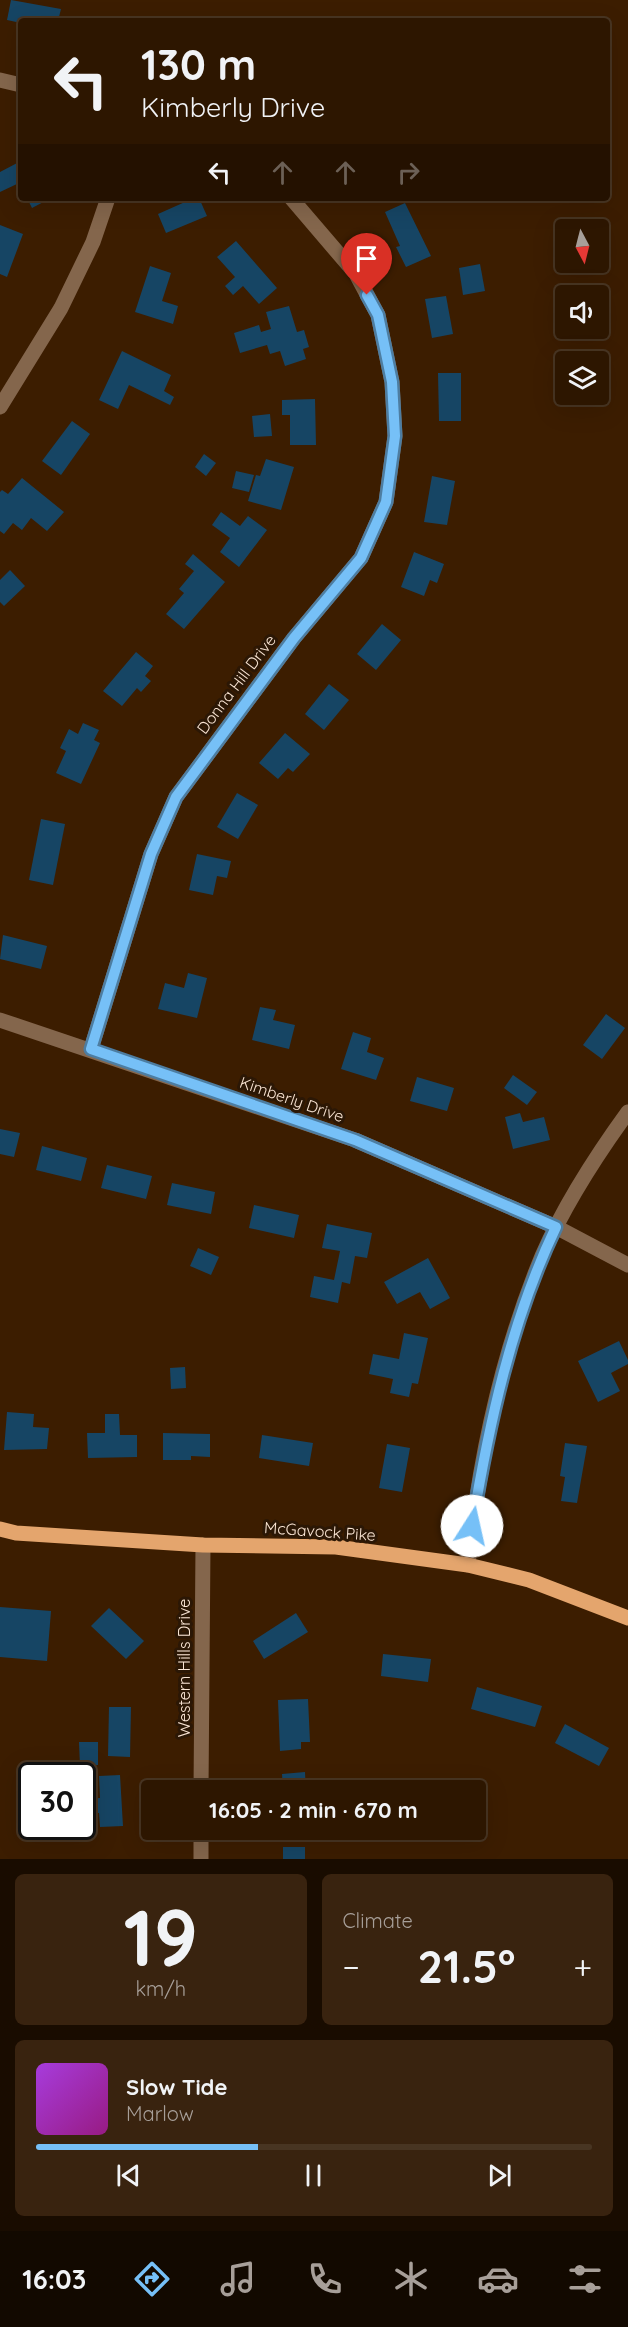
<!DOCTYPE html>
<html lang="en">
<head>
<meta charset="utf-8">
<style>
	:root { --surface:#2d1600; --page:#39230f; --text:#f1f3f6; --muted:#a79f99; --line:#483522; --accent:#76c0f7 }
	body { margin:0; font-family:Quicksand,sans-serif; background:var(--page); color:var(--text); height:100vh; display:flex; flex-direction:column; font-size:22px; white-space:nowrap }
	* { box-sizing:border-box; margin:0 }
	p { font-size:20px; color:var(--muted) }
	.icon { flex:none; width:33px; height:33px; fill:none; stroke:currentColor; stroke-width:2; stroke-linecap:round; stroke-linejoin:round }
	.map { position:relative; height:1859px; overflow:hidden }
	.panel { display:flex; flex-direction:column; gap:15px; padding:15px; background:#190c00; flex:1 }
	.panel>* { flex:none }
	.hud { position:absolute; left:18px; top:18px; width:592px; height:183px; border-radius:6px; box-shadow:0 6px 24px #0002,0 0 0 2px var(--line); background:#2d1600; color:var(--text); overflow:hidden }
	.needle { width:39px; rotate:173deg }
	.tools { position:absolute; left:555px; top:219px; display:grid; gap:12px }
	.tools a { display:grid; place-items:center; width:54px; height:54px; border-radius:6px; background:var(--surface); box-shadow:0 6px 24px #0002,0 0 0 2px var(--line); font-size:30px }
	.speed { position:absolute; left:18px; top:1762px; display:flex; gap:12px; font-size:30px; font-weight:700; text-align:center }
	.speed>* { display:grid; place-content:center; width:78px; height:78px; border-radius:50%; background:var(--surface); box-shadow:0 6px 24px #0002,0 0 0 2px var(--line); line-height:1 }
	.speed .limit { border:3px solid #111; border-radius:9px; background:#fff; color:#111 }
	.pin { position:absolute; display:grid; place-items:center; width:51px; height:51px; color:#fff; margin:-62px -26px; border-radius:50% 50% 50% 0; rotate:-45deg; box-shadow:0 0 6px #0007 }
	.pin .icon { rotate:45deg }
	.me { position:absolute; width:66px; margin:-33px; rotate:10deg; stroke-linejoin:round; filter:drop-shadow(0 0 4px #0008) }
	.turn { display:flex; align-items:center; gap:21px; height:126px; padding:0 24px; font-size:27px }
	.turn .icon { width:78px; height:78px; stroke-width:2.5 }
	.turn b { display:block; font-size:42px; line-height:51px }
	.lanes { display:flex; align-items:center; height:57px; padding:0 24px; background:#0003; justify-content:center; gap:30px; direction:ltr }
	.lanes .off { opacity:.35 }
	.big { font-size:45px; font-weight:700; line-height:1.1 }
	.panel .widget { flex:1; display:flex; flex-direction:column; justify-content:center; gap:9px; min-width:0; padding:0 21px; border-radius:9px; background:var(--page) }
	.panel .dial { align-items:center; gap:0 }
	.dial b { font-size:78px; line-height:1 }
	.song { display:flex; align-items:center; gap:18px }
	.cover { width:72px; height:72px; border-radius:9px; background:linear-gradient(135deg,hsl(280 70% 55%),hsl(310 70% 35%)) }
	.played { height:6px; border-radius:3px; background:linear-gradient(90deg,var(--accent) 40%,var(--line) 40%) }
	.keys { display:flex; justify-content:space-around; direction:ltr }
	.heat { display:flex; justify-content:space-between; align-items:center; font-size:33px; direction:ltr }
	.panel .tiles { flex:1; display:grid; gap:15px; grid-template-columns:1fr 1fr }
	.widget:last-child { grid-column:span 2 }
	.trip { position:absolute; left:141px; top:1780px; width:345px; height:60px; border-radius:6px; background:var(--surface); box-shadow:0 6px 24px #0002,0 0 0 2px var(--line); font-weight:700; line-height:60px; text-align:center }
	.tabs { display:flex; height:96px; justify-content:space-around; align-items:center; background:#120900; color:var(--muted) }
	.tabs .icon { width:42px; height:42px }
	.tabs .current { color:var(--accent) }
	.tabs b { font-size:27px; color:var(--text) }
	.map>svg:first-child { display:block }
	.building { fill:#164564 }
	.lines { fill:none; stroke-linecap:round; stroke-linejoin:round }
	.minor { stroke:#84664c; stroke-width:15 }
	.major { stroke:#e4a56d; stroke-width:15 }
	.route-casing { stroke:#4d7da1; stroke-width:15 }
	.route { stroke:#76c0f7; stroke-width:10 }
	.labels { text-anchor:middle; stroke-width:6; stroke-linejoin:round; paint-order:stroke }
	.street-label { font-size:16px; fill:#fae5d4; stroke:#2b1705 }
</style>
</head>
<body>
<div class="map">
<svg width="628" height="1859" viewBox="0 0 628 1859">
	<rect width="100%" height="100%" fill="#3c1d00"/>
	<g class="building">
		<path d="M11 0 61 9 58 21 21 23 7 20Z"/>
		<path d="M21 161V187L19 183 0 192V172Z"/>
		<path d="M27 198H51L32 208Z"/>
		<path d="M194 198H199L207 216 166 233 158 214Z"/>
		<path d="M405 203 431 256 406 267 396 247 400 246 385 212Z"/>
		<path d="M0 225 23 234 7 277 0 274Z"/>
		<path d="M236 241 277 288 259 304 243 286 233 295 225 286 235 277 217 257Z"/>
		<path d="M480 264 485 291 463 295 459 268Z"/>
		<path d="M150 266 171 273 162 301 178 306 173 324 135 312Z"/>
		<path d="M446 296 453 334 432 338 425 299Z"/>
		<path d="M289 306 297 332 304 330 309 347 303 349 306 359 285 366 280 351 270 354 267 345 240 353 234 333 259 325 261 332 271 329 266 312Z"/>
		<path d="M122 351 171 375 164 391 174 397 170 405 129 385 118 409 99 400Z"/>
		<path d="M438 373H461V421H439Z"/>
		<path d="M315 399 316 445H290V415H282V400Z"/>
		<path d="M270 414 272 436 254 437 252 416Z"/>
		<path d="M72 421 90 434 61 475 42 461Z"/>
		<path d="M204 454 216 463 206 476 195 467Z"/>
		<path d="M266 459 294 467 281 510 248 501 256 475 260 476Z"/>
		<path d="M236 471 254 475 249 492 232 488Z"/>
		<path d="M432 476 455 481 447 525 424 522Z"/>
		<path d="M22 478 64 512 47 531 31 518 22 530 13 523 4 534 0 531V492L2 490 8 494Z"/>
		<path d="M221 512 240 526 248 516 267 530 239 567 220 552 230 538 212 525Z"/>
		<path d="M414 552 444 564 437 583 430 580 424 596 401 587Z"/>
		<path d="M193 554 225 582 184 629 166 614 184 593 179 589 194 571 185 564Z"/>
		<path d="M10 570 25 586 4 606 0 602V580Z"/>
		<path d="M382 624 401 640 376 670 357 654Z"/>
		<path d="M136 652 153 666 145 676 151 681 141 692 137 688 122 706 103 691Z"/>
		<path d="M329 684 349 700 324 730 305 714Z"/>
		<path d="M83 723 99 730 94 740 100 743 81 784 56 773 66 751 60 748 69 729 78 734Z"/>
		<path d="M285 733 310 754 293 772 288 768 278 779 259 763Z"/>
		<path d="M237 793 258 805 238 839 217 827Z"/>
		<path d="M41 819 65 824 53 885 29 880Z"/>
		<path d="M197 854 231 861 227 878 217 876 213 895 189 890Z"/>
		<path d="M3 935 47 946 41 969 0 959Z"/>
		<path d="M188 973 207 978 197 1018 158 1009 165 983 184 988Z"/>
		<path d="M260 1007 276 1010 273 1020 295 1025 289 1049 252 1040Z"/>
		<path d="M606 1014 625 1028 602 1059 583 1045Z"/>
		<path d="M353 1032 371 1038 367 1052 384 1058 376 1080 341 1069Z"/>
		<path d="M513 1075 537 1092 527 1105 504 1088Z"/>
		<path d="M417 1077 454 1088 447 1111 410 1101Z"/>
		<path d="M520 1113 523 1122 544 1117 550 1140 513 1149 505 1117Z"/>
		<path d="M0 1129 20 1133 14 1157 0 1154Z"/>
		<path d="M42 1146 87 1158 81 1181 36 1170Z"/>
		<path d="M107 1165 152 1176 146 1199 101 1188Z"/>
		<path d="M172 1183 215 1192 211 1214 167 1205Z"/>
		<path d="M254 1205 299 1215 294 1238 249 1228Z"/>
		<path d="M327 1224 372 1233 367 1258 355 1256 350 1284 342 1282 338 1303 310 1297 314 1276 334 1280 340 1251 322 1248Z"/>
		<path d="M198 1248 219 1257 211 1275 190 1266Z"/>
		<path d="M428 1258 450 1298 430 1309 420 1292 397 1304 384 1282Z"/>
		<path d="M404 1333 428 1338 418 1384 412 1383 409 1397 390 1393 393 1379 369 1374 373 1354 399 1359Z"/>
		<path d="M619 1341 628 1360V1364L611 1373 620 1391 598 1402 578 1361Z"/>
		<path d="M185 1367 186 1388 171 1389 170 1368Z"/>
		<path d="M7 1412 34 1414 33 1427 49 1428 47 1449 4 1450Z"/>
		<path d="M105 1414H119L120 1435H137V1457L88 1458 87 1433H105Z"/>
		<path d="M163 1433 210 1434V1457L191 1456V1460H163Z"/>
		<path d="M262 1435 313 1443 309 1466 259 1458Z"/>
		<path d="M565 1443 587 1446 577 1503 561 1501 565 1477 560 1476Z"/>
		<path d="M387 1444 410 1448 402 1492 379 1488Z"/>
		<path d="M0 1607 51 1611 47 1661 0 1657Z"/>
		<path d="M109 1608 144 1641 126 1659 91 1626Z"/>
		<path d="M296 1613 308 1632 264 1659 253 1641Z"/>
		<path d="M383 1654 431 1659 428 1682 381 1676Z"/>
		<path d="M477 1687 542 1706 535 1727 471 1709Z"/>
		<path d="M308 1699 310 1742H301V1749L280 1751 278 1700Z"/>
		<path d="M109 1707H131L130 1757 108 1756Z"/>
		<path d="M565 1724 609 1748 599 1766 555 1743Z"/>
		<path d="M79 1742H98V1765L80 1766Z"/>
		<path d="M305 1772 306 1791H283L282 1774Z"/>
		<path d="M120 1775 123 1826 100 1827 99 1813 82 1814V1799L100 1798 99 1776Z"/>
		<rect x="283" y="1847" width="22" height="12"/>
	</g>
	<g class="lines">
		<g class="minor">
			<path d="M0 80 21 85"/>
			<path d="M0 407 61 308 93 242 108 198"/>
			<path d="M0 1020 355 1140 556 1227 628 1265"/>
			<path d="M91 1049 151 854 176 797 294 638 361 558 386 502 395 436 392 382 378 315 356 274 291 198"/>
			<path d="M468 1565C479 1460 502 1353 542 1256 564 1206 596 1156 628 1112"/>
			<path d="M201 1791 203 1545"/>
			<path d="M201 1859V1830"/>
		</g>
		<path class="major" d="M0 1529 16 1533 203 1545 336 1547 468 1565 529 1580 628 1618"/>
	</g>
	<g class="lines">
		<g class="route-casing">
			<path id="route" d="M367 295 378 315 392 382 395 436 386 502 361 558 294 638 176 797 151 854 91 1049 355 1140 556 1227C511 1321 489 1424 472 1526"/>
		</g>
		<use href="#route" class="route"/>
	</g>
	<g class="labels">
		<g class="street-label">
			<text transform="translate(236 684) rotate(-53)" y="6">Donna Hill Drive</text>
			<text transform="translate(292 1099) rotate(19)" y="6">Kimberly Drive</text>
			<text transform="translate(320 1531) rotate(4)" y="6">McGavock Pike</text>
			<text transform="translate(184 1668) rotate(-90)" y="6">Western Hills Drive</text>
		</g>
	</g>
</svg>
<div class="tools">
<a><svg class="needle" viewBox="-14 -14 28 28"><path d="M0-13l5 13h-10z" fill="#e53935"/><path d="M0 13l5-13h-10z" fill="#a79f99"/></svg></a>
<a><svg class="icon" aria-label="sound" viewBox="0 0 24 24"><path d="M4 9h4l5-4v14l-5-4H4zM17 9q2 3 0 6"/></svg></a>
<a><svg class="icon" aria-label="layers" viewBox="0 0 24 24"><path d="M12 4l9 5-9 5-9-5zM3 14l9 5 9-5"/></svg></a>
</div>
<div class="speed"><div class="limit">30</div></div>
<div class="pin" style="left:367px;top:295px;background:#d93025"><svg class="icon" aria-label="arrive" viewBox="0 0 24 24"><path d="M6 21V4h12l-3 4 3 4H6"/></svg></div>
<svg class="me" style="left:472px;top:1526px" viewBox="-20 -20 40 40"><circle r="19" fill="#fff"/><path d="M0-13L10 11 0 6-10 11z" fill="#76c0f7"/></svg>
<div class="trip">16:05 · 2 min · 670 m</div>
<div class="hud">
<div class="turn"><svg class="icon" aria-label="left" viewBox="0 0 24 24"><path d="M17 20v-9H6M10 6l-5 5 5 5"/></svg><div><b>130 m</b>Kimberly Drive</div></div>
<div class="lanes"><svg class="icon" aria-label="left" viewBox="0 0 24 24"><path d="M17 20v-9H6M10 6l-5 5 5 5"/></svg><svg class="icon off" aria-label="ahead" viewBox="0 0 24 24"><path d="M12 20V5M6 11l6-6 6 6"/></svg><svg class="icon off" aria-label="ahead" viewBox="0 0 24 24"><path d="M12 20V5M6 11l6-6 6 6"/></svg><svg class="icon off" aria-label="right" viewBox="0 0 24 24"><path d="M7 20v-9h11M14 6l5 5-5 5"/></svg></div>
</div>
</div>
<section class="panel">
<div class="tiles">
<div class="widget dial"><b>19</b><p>km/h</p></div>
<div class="widget"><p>Climate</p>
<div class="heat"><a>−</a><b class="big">21.5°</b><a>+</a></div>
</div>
<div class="widget">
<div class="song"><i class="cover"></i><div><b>Slow Tide</b><p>Marlow</p></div></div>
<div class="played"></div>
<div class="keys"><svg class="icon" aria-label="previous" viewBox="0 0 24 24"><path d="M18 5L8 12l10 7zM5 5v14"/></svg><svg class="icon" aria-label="pause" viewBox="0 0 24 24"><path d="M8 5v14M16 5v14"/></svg><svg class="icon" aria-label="next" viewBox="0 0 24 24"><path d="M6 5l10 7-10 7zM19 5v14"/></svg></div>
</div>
</div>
</section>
<nav class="tabs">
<b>16:03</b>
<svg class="icon current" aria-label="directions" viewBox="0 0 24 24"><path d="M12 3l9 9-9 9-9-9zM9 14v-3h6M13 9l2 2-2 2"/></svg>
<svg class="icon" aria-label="music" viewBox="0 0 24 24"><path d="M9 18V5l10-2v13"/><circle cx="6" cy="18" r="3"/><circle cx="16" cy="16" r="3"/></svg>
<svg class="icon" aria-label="phone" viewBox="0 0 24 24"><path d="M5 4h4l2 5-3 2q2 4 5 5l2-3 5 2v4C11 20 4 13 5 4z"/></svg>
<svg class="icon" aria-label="climate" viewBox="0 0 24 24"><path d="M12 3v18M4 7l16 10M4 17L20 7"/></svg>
<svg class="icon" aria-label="car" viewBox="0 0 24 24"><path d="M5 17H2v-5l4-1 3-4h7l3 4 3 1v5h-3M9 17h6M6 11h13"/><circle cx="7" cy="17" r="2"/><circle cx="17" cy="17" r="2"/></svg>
<svg class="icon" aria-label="filters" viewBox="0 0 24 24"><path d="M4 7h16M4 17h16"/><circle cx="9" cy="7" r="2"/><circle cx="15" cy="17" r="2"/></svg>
</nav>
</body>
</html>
